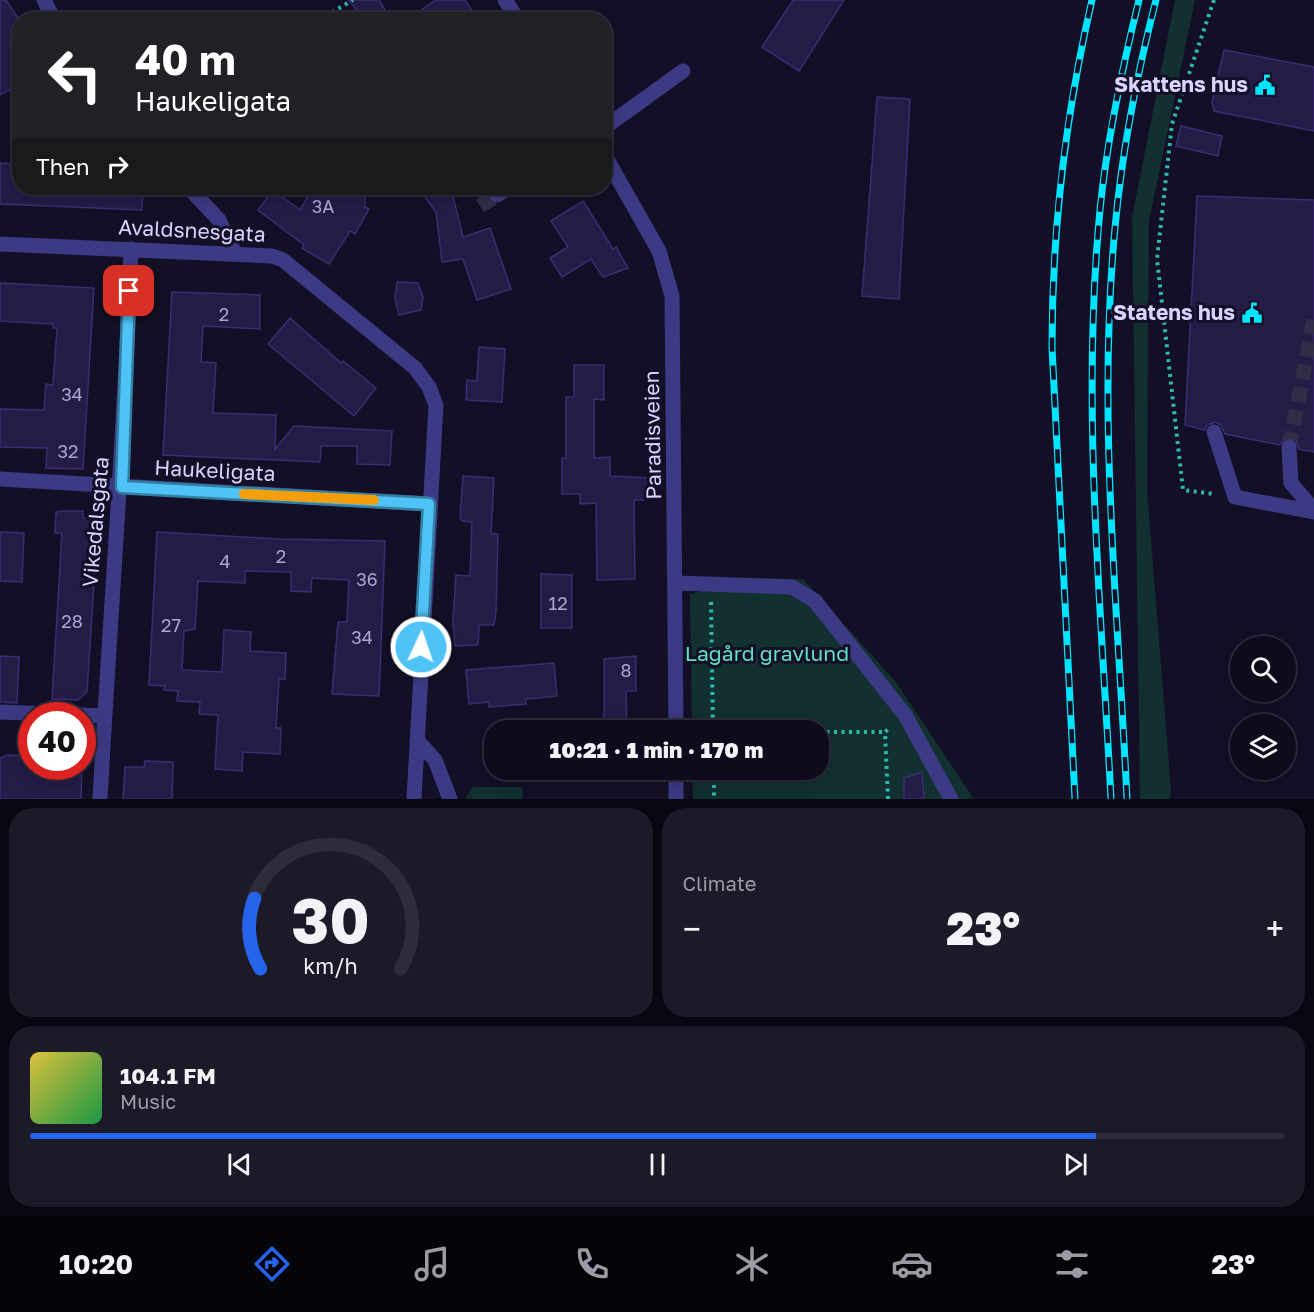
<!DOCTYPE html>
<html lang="en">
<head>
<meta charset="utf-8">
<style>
	:root { --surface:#0e0b1c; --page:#1c1929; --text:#f1f3f6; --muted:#9b9ba3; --line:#2e2b3b; --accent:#2563eb }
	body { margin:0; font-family:"Golos Text",sans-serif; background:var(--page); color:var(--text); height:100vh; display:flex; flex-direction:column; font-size:22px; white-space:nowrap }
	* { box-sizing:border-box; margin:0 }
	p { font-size:20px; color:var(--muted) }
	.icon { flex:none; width:33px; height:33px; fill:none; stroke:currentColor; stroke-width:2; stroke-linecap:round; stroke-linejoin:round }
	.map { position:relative; height:799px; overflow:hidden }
	.panel { display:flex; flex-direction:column; gap:9px; padding:9px; background:#08060f; flex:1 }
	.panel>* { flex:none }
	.hud { position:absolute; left:12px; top:12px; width:600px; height:183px; border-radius:24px; box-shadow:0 3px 15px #0003,0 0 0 2px var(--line); background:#202124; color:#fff; overflow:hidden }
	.tools { position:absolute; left:1230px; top:636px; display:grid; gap:12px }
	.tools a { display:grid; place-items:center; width:66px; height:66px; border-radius:50%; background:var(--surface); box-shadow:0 3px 15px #0003,0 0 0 2px var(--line); font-size:30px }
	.speed { position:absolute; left:18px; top:702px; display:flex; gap:12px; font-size:30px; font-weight:700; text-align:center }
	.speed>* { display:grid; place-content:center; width:78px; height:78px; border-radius:50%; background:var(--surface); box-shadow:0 3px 15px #0003,0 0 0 2px var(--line); line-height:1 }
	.speed .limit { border:9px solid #d22; background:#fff; color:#111 }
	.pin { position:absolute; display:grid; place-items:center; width:51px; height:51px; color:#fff; margin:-26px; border-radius:12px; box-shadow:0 3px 9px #0006 }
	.me { position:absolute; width:66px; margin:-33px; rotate:3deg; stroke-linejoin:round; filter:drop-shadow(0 0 4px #0008) }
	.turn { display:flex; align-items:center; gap:21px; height:126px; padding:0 24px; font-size:27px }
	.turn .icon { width:78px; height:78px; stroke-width:2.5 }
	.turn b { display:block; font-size:42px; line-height:51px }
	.then { display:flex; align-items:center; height:57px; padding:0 24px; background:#0003; gap:12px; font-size:22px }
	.big { font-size:45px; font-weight:800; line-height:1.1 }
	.panel .tile { flex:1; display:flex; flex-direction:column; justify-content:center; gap:9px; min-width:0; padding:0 21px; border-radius:24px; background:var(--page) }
	.panel .dial { align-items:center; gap:0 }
	.dial svg { height:156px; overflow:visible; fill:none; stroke:var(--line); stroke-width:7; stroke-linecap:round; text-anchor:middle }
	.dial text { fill:var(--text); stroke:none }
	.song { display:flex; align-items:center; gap:18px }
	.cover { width:72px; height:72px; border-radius:9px; background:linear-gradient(135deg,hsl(50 70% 55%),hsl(140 70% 35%)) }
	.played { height:6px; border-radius:3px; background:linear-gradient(90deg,var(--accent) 85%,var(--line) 85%) }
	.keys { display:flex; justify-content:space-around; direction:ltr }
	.heat { display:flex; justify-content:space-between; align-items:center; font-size:33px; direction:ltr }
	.panel .tiles { flex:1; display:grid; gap:9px; grid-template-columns:1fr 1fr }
	.tile:last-child { grid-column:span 2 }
	.trip { position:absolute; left:484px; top:720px; width:345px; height:60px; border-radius:24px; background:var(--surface); box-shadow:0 3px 15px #0003,0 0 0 2px var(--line); font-weight:800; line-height:60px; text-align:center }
	.dock { display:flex; height:96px; justify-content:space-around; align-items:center; background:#06040b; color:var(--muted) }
	.dock .icon { width:42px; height:42px }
	.dock .active { color:var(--accent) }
	.dock b { font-size:27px; color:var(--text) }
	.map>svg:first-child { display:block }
	.green { fill:#12302f }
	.building { fill:#241b47; stroke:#3b2d73; stroke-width:1.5 }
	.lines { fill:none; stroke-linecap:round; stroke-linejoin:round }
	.minor-tunnel { stroke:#312d47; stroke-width:15; stroke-dasharray:15 8; stroke-linecap:butt }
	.path { stroke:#2fb8b0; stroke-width:4; stroke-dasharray:3 4.5; stroke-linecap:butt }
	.minor { stroke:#3d3a85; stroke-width:15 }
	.rail-casing { stroke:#00e5ff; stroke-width:7 }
	.rail { stroke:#130f26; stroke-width:4.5; stroke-dasharray:14; stroke-linecap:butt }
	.route-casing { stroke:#337fa1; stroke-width:15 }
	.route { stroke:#4fc3f7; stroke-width:10 }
	.slow { stroke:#f59e0b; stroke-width:10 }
	.labels { text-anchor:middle; stroke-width:6; stroke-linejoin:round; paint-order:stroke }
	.number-label { font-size:18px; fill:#aca6d1 }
	.poi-label { font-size:21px; font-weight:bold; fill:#d9d4ff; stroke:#130f26; text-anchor:end }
	.street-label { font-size:21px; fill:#d9d4ff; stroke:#130f26 }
	.park-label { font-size:21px; fill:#5fe0c0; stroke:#130f26 }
</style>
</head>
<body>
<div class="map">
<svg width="1314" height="799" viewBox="0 0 1314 799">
	<rect width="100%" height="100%" fill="#130f26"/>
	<g class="green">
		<path d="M1175 0H1195L1149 221 1147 490 1171 790 1170 799H1140L1132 217Z"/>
		<path d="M706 578 803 579 896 682 974 799H693L692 770H819V730H692L690 594 703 591Z"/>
		<path d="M473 787H522L523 799H465Z"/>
	</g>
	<g class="building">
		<path d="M0 0H6L20 21V84L0 95Z"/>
		<path d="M348 0H379L391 20H366Z"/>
		<path d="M436 0H465L473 12 462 20H406Z"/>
		<path d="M793 0H844L799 71 762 47Z"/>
		<path d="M1224 50 1314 67V131L1214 111 1212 102Z"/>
		<path d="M877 97 910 99 899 299 862 296Z"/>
		<path d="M1181 126 1222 136 1218 156 1176 146Z"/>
		<path d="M0 163 20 164V188H143L142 210 0 204Z"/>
		<path d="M313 188H354L365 195V207L369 209 355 234 350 231 329 264 302 248 304 245 258 210 273 190 300 210Z"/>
		<path d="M418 188H451L463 237 490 228 511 289 477 300 463 259 442 262 436 212Z"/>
		<path d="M1197 196 1314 200V452L1299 449 1297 441 1289 437 1283 439 1280 445 1225 434 1221 425 1215 422 1207 425 1205 430 1185 425Z"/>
		<path d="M583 201 613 249 616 247 628 268 603 277 591 259 562 277 550 258 568 247 551 221Z"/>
		<path d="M397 282 418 283 423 297 421 310 399 315 395 298Z"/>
		<path d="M0 283 94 288 83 469 46 468 47 448 0 447V409L44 410 46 384 53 385 57 328H53V324L0 321Z"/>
		<path d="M172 292 260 295V329L203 326 201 362 216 363 213 413 276 415 275 449 294 426 392 431 390 465 357 464V446H321L320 462 163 455Z"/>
		<path d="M290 318 341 363 343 361 376 388 354 416 268 344Z"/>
		<path d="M479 347 505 349 502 402 466 400 467 380 477 381Z"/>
		<path d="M574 365H604V400L594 399V458L610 457V476L651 478V500H634L635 579 597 580 596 503 580 504V494H562V458H566V397H574Z"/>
		<path d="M463 476 494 478 491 534H498L496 612 494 625H479L478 645 455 646 453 621 456 575 470 576 472 522 462 521 460 517Z"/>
		<path d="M63 511H83V518L98 519 87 692 78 700 52 699 62 533H55L56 512Z"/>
		<path d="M0 532 24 533 22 582 0 581Z"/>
		<path d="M157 532 278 539 385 541 379 696 332 694 338 622H347L349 580 312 578 311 592 291 591V572L245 571V583L198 581 195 629 184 631 182 670 222 672 224 630 251 632 250 651 286 653 285 679H279L276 728H281L280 754 243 752 242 771 215 769 218 715 199 714 200 702 177 701 178 691 164 690 165 686 149 685Z"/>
		<path d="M541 574 572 575V628H541Z"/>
		<path d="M0 656 19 657 17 703 0 702Z"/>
		<path d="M636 656V691H626L627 730H604V659Z"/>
		<path d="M554 663 557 696 526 699V704L489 707V702L469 704 466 670Z"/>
		<path d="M7 755 32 756V766H82L81 799H0V758Z"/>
		<path d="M145 761 173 762 172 799H123L125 767H144Z"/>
		<path d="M922 772 924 799H904V778Z"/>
	</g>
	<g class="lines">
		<g class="minor-tunnel">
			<path d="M480 206 497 195"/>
			<path d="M1289 447 1314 320"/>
		</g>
		<g class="path">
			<path d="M1214 0 1172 124 1157 259 1183 490 1214 494"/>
			<path d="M319 20 353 0"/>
			<path d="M711 602 713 730"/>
			<path d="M819 732H885"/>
			<path d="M714 770V799"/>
			<path d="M888 799 885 732 891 727"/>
		</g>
		<g class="minor">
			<path d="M44 0 54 20"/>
			<path d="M505 0 518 20"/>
			<path d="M604 128 683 71"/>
			<path d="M604 154 659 251 672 296 676 730"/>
			<path d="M189 188 219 220 234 252"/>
			<path d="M497 195 509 188"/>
			<path d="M0 244 272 256 283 260 415 368 429 387 436 405 414 799"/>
			<path d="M1214 432 1235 497 1314 512"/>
			<path d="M1289 447 1291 483 1314 510"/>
			<path d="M0 479 429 504"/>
			<path d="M676 583 792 587 815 601 905 715 951 799"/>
			<path d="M0 712 104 716"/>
			<path d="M417 740 435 760 450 799"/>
			<path d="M100 799C110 615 125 433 131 249"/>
			<path d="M676 799V770"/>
		</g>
		<g class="rail-casing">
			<g id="rail">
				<path d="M1075 799 1052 347C1052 227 1065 117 1092 0"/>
				<path d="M1111 799C1101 603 1081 405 1100 210 1107 139 1122 69 1139 0"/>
				<path d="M1127 799C1118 609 1097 417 1115 228 1122 151 1137 74 1156 0"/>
			</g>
		</g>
		<use href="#rail" class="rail"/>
	</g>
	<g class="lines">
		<g class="route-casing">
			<path id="route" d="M129 291 122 487 429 504 421 647"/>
		</g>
		<use href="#route" class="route"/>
		<path class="slow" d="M244 494 374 500"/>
	</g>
	<defs>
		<g id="civic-bare" transform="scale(1.62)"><path d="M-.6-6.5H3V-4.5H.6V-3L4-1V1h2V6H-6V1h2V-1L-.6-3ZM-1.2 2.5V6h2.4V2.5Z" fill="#00e5ff" stroke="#130f26" stroke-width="2.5" paint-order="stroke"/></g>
	</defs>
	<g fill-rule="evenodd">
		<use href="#civic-bare" x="1265" y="85"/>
		<use href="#civic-bare" x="1252" y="313"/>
	</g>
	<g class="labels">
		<g class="number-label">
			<text x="323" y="213">3A</text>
			<text x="224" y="321">2</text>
			<text x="72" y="401">34</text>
			<text x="68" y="458">32</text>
			<text x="281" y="563">2</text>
			<text x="225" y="568">4</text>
			<text x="367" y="586">36</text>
			<text x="558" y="610">12</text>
			<text x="72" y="628">28</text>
			<text x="171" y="632">27</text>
			<text x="362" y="644">34</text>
			<text x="626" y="677">8</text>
		</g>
		<g class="poi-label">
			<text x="1248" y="92">Skattens hus</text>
			<text x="1235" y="320">Statens hus</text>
		</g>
		<g class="street-label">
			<text transform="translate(192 231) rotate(3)" y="7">Avaldsnesgata</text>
			<text transform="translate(653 435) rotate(-91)" y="7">Paradisveien</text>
			<text transform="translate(215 471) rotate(3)" y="7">Haukeligata</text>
			<text transform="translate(96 522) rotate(-85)" y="7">Vikedalsgata</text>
		</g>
		<g class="park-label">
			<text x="767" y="661">Lagård gravlund</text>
		</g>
	</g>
</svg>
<div class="tools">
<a><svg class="icon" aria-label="search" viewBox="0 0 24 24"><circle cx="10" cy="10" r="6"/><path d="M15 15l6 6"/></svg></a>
<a><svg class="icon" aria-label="layers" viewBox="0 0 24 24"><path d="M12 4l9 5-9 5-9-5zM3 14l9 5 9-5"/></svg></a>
</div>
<div class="speed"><div class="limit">40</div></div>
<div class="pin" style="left:129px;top:291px;background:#d93025"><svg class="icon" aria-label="arrive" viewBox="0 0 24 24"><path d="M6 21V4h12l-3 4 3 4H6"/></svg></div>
<svg class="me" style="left:421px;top:647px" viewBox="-20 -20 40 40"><circle r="17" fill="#4fc3f7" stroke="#fff" stroke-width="3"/><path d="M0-11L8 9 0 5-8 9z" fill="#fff"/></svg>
<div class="trip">10:21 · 1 min · 170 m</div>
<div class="hud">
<div class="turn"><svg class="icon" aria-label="left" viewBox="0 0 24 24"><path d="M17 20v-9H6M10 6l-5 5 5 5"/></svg><div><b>40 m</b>Haukeligata</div></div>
<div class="then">Then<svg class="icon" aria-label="right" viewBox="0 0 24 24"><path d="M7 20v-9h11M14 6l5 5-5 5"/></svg></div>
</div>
</div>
<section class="panel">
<div class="tiles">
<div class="tile dial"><svg viewBox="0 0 100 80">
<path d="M14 69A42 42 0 1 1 86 69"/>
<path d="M14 69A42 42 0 0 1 11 33" stroke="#2563eb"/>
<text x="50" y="56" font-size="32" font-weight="700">30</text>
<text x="50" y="72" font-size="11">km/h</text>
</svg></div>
<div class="tile"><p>Climate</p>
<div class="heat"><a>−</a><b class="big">23°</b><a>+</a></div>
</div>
<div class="tile">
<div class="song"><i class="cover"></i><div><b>104.1 FM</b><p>Music</p></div></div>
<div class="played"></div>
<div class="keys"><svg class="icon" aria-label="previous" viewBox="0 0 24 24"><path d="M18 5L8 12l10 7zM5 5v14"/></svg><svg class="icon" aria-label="pause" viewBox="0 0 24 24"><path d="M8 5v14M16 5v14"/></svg><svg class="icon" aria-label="next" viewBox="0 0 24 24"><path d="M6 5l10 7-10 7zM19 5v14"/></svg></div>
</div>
</div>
</section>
<nav class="dock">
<b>10:20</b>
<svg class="icon active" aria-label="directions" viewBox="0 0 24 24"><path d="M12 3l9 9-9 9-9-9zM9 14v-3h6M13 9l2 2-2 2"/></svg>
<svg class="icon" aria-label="music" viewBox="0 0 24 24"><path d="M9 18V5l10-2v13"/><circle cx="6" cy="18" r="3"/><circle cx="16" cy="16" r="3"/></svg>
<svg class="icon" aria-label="phone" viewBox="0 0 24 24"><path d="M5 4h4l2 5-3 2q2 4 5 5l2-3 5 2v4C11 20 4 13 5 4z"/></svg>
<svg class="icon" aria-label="climate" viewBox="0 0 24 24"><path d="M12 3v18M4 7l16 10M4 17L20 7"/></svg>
<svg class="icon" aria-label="car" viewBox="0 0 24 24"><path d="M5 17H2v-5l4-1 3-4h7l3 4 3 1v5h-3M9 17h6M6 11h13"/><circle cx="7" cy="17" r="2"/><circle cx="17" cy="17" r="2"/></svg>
<svg class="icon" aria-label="filters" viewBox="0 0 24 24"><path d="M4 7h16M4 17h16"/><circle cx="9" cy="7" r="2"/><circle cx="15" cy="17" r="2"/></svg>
<b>23°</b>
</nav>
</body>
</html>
